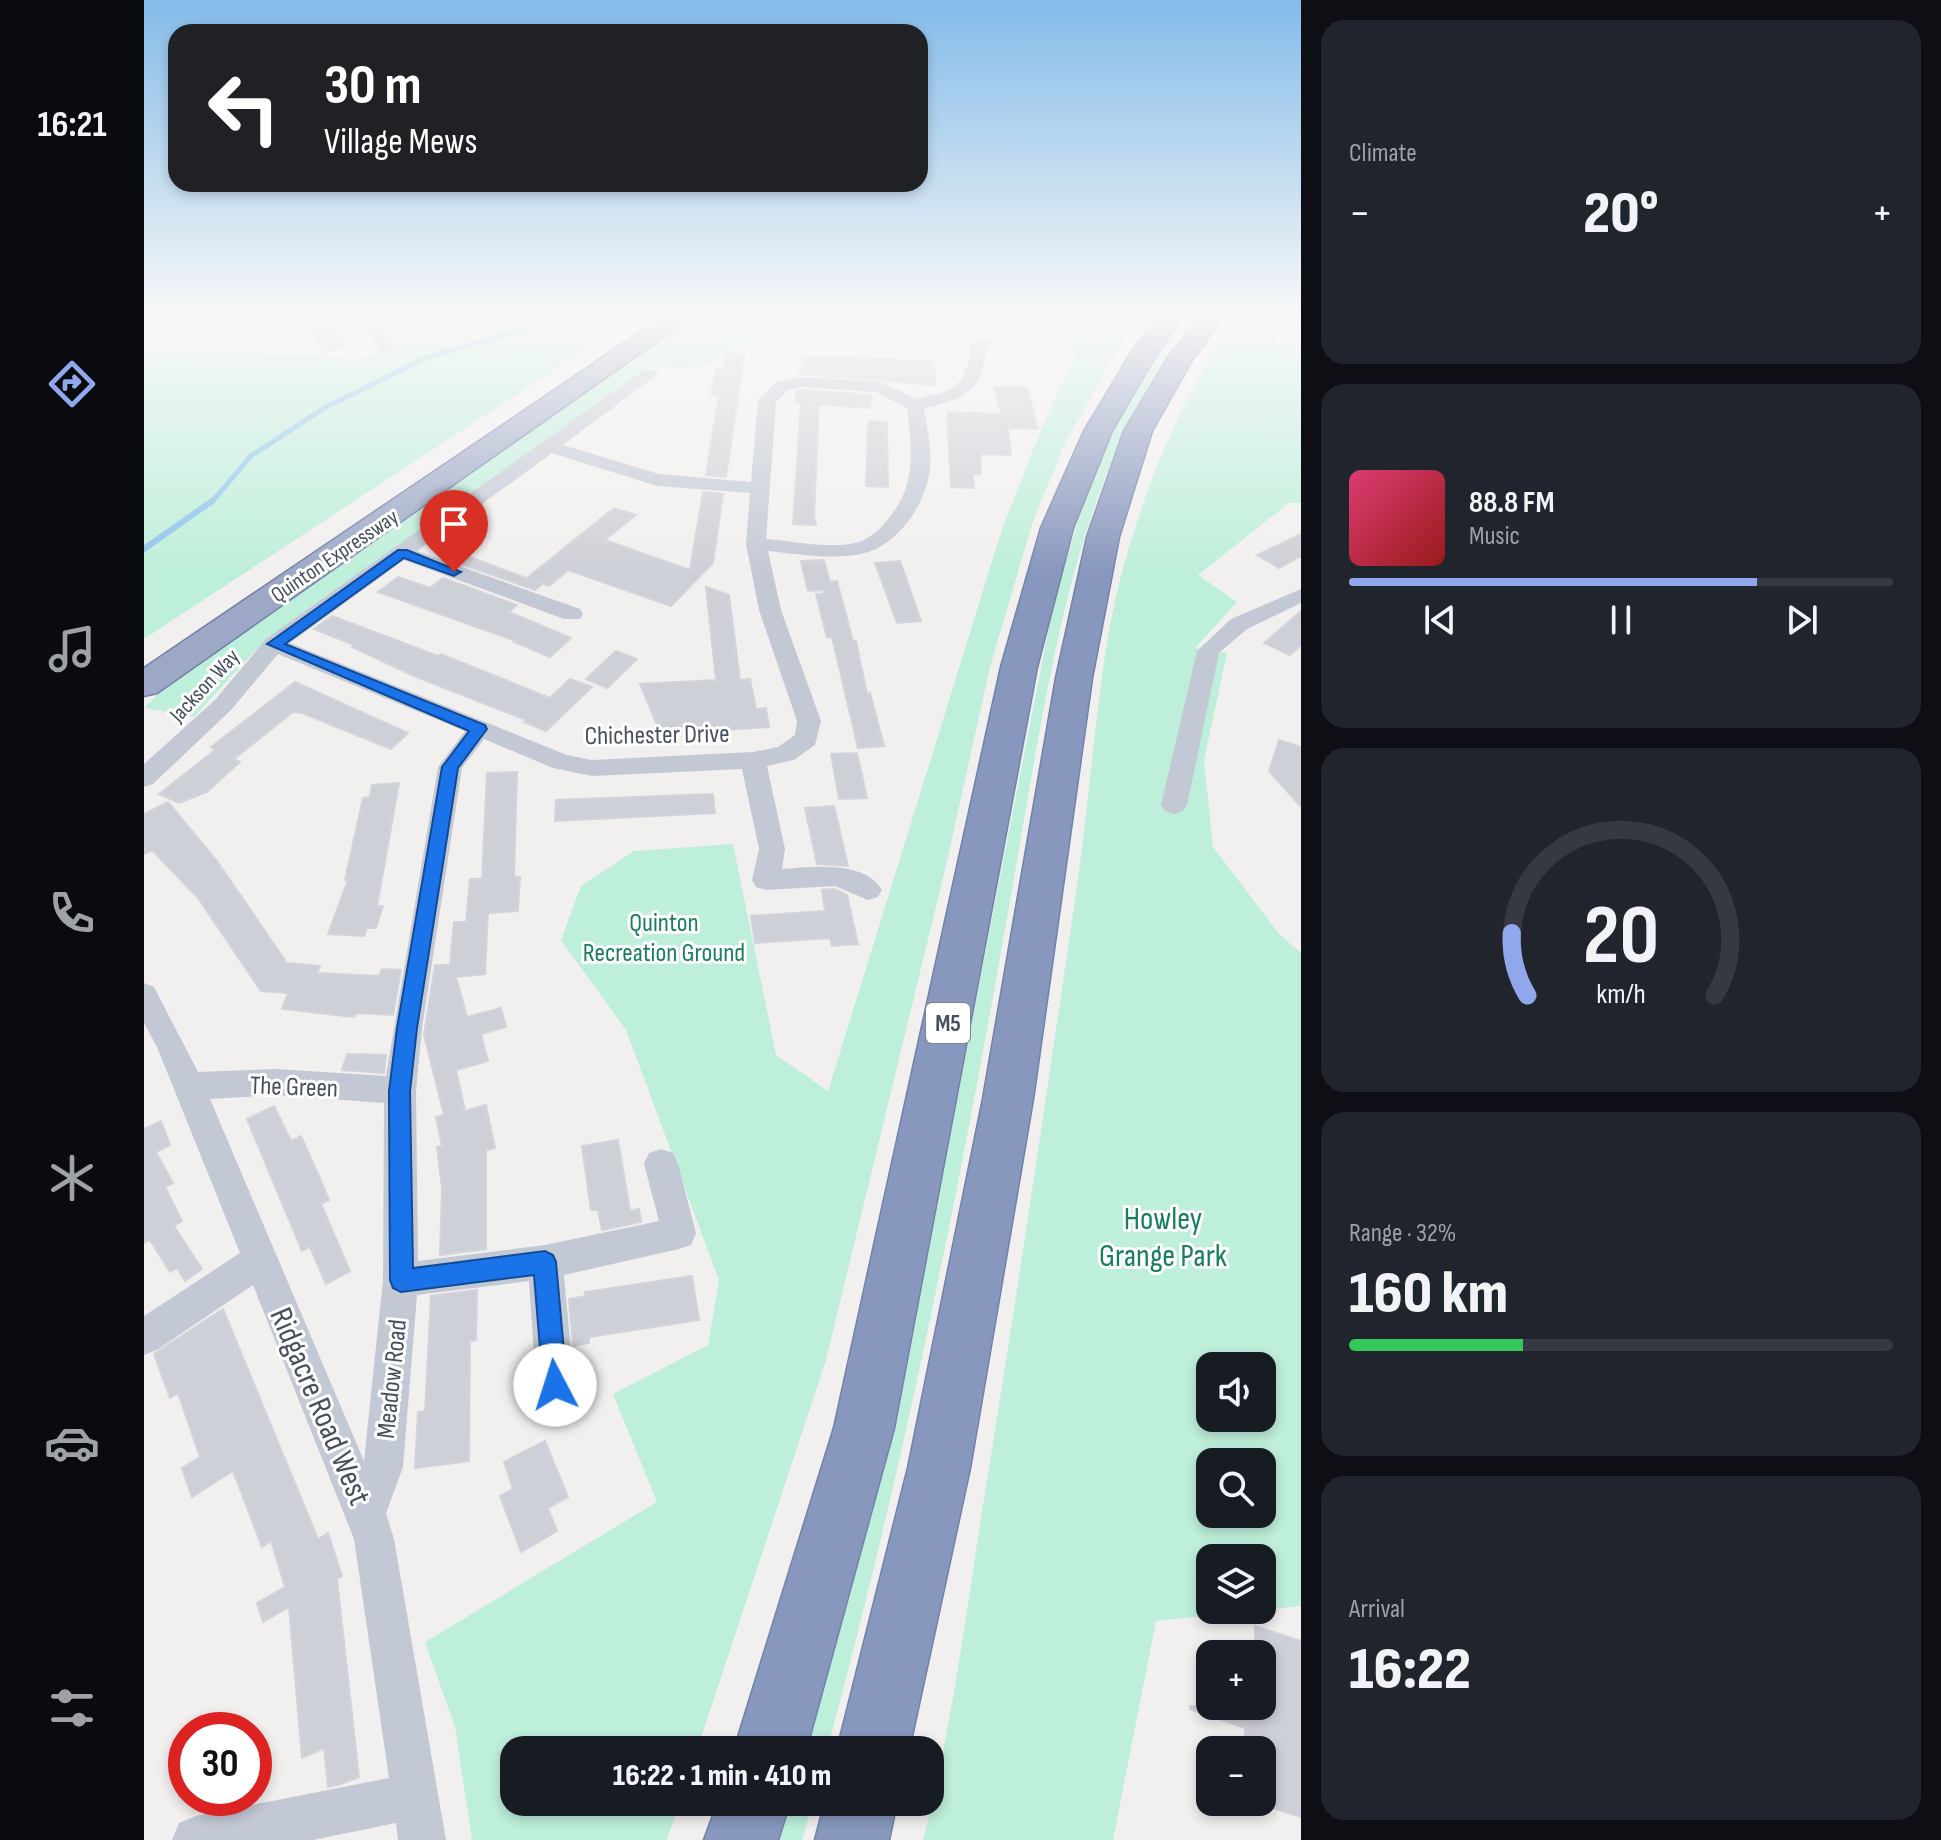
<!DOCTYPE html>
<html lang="en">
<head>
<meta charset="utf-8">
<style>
	:root { --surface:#171b24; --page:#20242c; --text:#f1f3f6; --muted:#9ea1a6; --line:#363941; --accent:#91a7ec }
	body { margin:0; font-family:"Sofia Sans Condensed",sans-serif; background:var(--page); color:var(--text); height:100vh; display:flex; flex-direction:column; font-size:30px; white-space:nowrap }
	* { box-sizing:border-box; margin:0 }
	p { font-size:26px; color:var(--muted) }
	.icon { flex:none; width:44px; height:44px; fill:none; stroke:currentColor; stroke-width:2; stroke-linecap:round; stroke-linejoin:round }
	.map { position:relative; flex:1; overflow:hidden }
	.sheet { display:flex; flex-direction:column; gap:20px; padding:20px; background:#0d0f14; width:640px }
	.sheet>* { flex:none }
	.banner { position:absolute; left:24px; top:24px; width:760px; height:168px; border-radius:24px; box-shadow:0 4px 12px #0003; background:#202124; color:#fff; overflow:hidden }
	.buttons { position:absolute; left:1052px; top:1352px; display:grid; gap:16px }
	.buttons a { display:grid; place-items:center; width:80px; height:80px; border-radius:16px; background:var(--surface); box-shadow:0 4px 12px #0003; font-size:40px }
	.speed { position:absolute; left:24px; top:1712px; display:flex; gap:16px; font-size:40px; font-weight:700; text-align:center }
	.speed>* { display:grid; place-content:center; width:104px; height:104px; border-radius:50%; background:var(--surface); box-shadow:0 4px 12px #0003; line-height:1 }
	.speed .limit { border:12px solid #d22; background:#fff; color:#111 }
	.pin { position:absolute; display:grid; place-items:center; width:68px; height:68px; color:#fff; margin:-82px -34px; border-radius:50% 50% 50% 0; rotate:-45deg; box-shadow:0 0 8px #0007 }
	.pin .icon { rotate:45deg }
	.me { position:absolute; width:88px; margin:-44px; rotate:355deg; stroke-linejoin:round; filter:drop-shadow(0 0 6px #0008) }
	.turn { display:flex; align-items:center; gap:28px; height:168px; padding:0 24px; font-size:36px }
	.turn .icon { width:104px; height:104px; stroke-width:2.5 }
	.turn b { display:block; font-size:56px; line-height:68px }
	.big { font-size:60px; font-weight:800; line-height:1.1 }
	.sheet .tile { flex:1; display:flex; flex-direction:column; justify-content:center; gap:12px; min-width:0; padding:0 28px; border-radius:24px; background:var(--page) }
	.sheet .dial { align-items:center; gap:0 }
	.dial svg { height:208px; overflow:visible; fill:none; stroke:var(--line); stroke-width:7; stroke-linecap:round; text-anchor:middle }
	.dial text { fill:var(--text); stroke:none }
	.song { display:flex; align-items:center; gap:24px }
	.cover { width:96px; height:96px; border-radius:12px; background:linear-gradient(135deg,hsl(340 70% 55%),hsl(0 70% 35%)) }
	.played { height:8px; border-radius:4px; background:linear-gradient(90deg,var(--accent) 75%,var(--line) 75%) }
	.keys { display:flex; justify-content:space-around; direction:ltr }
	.heat { display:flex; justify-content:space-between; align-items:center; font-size:44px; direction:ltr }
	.charge { height:12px; border-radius:6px; background:linear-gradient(90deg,#34c759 32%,var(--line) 0) }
	.trip { position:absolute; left:356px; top:1736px; width:444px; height:80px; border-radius:24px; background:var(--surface); box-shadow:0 4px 12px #0003; font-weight:800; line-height:80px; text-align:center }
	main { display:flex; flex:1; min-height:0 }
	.dock { display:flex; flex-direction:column; width:144px; justify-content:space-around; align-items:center; background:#090b0e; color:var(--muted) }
	.dock .icon { width:56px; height:56px }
	.dock .current { color:var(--accent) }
	.dock b { font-size:36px; color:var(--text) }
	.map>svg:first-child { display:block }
	.green { fill:#beefda; fill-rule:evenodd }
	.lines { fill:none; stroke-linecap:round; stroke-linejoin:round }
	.stream-far1 { stroke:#8cc5eb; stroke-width:5 }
	.stream { stroke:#8cc5eb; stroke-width:6 }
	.building { fill:#ced0d7; stroke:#d3d4db; stroke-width:2 }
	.trunk-casing { stroke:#7382a9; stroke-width:3 }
	.motorway-casing { stroke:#7382a9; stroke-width:3 }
	.minor { fill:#c3c9d4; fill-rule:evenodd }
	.trunk { fill:#9ca8c6; fill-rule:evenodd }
	.motorway { fill:#8897bd; fill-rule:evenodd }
	.route { fill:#1a73e8; stroke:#114b97; stroke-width:2 }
	.labels { text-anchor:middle; stroke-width:6; stroke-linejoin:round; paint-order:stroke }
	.far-street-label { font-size:22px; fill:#474f5d; stroke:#fff }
	.shield { fill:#fff; stroke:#7e848e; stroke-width:2 }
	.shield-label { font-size:24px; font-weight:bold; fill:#474f5d }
	.street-label { font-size:26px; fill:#474f5d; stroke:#fff }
	.park-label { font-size:26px; fill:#187e5f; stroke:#fff }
	.near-park-label { font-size:32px; fill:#187e5f; stroke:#fff }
	.near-street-label { font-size:32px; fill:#474f5d; stroke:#fff }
</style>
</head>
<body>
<main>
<nav class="dock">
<b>16:21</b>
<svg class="icon current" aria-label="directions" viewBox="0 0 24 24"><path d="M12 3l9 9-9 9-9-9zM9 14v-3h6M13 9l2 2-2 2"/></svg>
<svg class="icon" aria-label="music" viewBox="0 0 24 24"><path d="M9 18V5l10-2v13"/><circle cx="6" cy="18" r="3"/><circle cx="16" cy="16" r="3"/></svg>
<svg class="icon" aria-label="phone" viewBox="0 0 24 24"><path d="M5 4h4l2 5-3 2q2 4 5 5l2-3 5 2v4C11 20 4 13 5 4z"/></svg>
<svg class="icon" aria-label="climate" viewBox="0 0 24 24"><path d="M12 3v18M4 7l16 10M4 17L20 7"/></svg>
<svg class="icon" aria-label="car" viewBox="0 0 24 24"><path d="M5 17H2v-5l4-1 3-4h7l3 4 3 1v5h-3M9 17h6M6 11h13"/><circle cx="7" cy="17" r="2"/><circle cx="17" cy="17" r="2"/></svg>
<svg class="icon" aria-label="filters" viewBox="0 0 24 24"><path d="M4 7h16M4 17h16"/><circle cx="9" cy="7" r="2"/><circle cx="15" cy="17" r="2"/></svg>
</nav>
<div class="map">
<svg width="1157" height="1840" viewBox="0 0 1157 1840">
	<rect width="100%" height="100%" fill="#f2f0ef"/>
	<g class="green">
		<path d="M230 316H484L404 374 0 639V350L215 358 247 352Z"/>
		<path d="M552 316H879L754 336 594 343 563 366 507 368 212 576 110 652 50 717 0 708 48 659Z"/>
		<path d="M906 316H1003L974 349 922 441 889 521 846 667 803 861 682 1360 553 1750H370V1802H536L523 1840H328L311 1727 281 1642 513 1502 469 1394 564 1345 575 1280 482 1030 417 940 437 886 490 851 589 844 632 1055 684 1091 859 526 897 430 933 353Z"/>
		<path d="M1041 316H1050C948 456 920 596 890 762 874 853 859 944 842 1035 798 1275 747 1514 683 1750H658L786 1235 910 602 943 491 967 436 992 388Z"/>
		<path d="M1096 316H1135L1139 327 1133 343 1157 348V503H1145L1054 575 1093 602 1051 648 1083 653 1060 760 1069 847 1135 934 1157 953V1606L1118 1610V1558H1066V1610H1116L1012 1621 969 1840H779C808 1728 822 1613 840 1499 872 1302 901 1105 930 907 943 822 949 735 962 649 979 539 1028 404 1096 316ZM1066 1366H1118V1418H1066ZM1066 1462H1118V1514H1066Z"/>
		<path d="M642 1802H669L658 1840H631Z"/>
	</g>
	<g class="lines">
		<g class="stream-far1">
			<path d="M404 322 409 316"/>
			<path d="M67 503 107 456 182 407 284 357 399 324"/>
		</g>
		<path class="stream" d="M0 549 68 501"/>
	</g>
	<g class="building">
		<path d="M186 317 203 347 179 352 162 321Z"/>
		<path d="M582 352 600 355 582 477 562 475 575 395H567L572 369H579Z"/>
		<path d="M665 357 790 361 791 385 656 374 659 359Z"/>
		<path d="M850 387H883L894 429 864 428 867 455 836 454 837 474H829L830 488 807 487 803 412 857 414Z"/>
		<path d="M658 390 727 395 726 408 675 405 670 516 672 525 649 524 657 403 651 402 653 391Z"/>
		<path d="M724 421 743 422 744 487 722 486Z"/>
		<path d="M559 492 579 494 569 563 527 606 424 570 405 586 383 578 470 508 492 515 461 540 546 570Z"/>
		<path d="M1157 534V556L1135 568 1113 555Z"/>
		<path d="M326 557 398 584 391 590 317 564Z"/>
		<path d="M680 560 686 582 693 581 709 641H712L723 694 726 693 740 746 714 748 688 637H683L672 594H679V590L664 591 657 561Z"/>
		<path d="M756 561 777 621 753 623 731 563Z"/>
		<path d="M254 577 286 588 299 578 373 605 365 612 427 638 406 657 370 642 372 641 234 592Z"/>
		<path d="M562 587 585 595 596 680 606 679 612 709 622 708 625 727 517 735 496 684 572 680Z"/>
		<path d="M1157 611V645L1146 655 1120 643Z"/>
		<path d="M188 616 294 656 297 654 406 698 426 679 448 687 402 731 380 722 382 720 270 676 208 647 210 645 170 629Z"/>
		<path d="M472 651 493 659 463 688 442 679Z"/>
		<path d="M151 682 264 733 247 749 158 713 149 712 90 759 96 762 63 792 35 803 15 794 71 750 67 747Z"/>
		<path d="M1135 740 1157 747V807L1125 771Z"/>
		<path d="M713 753 723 798 695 799 687 754Z"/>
		<path d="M373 772 370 877H376L374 911 344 913 341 974 312 977 323 1017 357 1008 362 1027 337 1034 344 1061 312 1070 321 1111 342 1105 351 1148 342 1150V1249L296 1255 298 1188 293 1147 298 1146 292 1117 300 1115 280 1035 291 965H306L310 922H322L326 879H338L343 773Z"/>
		<path d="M255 783 233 906H239L232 928H223L220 936 184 934 204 880H201L219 798 226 797 228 785Z"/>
		<path d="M569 794 571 813 411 821 412 800Z"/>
		<path d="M24 802 73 861 143 963 176 966 173 973 235 976 238 969 257 970 249 1015 212 1013 210 1017 138 1009 144 993 117 991 54 898 8 850 0 854V814Z"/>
		<path d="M690 806 704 866 673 864 661 808Z"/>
		<path d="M690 889 703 895 714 944 688 946 686 938 611 943 607 916 681 911 678 890Z"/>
		<path d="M203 1054 242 1055 240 1073 198 1070Z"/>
		<path d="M130 1106 147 1141 157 1136 175 1176 185 1200 177 1204 206 1271 182 1284 166 1247 158 1251 103 1119Z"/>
		<path d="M17 1121 26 1145 12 1152 29 1183 21 1187 38 1221 30 1226 58 1269 41 1281 33 1268 26 1272 6 1240 0 1243V1129Z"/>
		<path d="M474 1140 486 1211 495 1209 497 1222 458 1230 454 1210H447L438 1146Z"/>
		<path d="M548 1276 555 1320 445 1337V1343L429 1346 425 1299 441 1296V1292Z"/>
		<path d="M333 1290 332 1340 326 1341 325 1461 271 1468 274 1412 281 1411 287 1296Z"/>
		<path d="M79 1309 174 1539 184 1533 198 1576 193 1579 215 1777 197 1784 184 1787 180 1748 158 1758 145 1607 119 1622 113 1603 141 1587 127 1541 118 1547 89 1471 48 1497 38 1468 56 1457 34 1393 26 1398 10 1354Z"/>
		<path d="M401 1441 424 1497 404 1508 413 1531 377 1552 356 1496 369 1489 360 1462Z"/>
		<path d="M1111 1626 1157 1641V1817L1118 1805V1750H1101V1728L1046 1709V1706H1118V1654H1111Z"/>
	</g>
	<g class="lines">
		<g class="trunk-casing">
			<path id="trunk" d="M520 316H549L13 693 0 696V668Z"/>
		</g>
		<g class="motorway-casing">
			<g id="motorway">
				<path d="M1015 316H1040L1012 355 968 431 929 528 893 667 750 1428 662 1750H590L690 1428 857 667 897 528 940 431 987 353Z"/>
				<path d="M1055 316H1080L1048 360 1008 431 975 537 948 678 889 1099 826 1468 765 1750H693L764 1468 839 1099 912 678 943 537 980 431 1023 359Z"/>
				<path d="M574 1802H646L634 1840H560Z"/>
				<path d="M681 1802H753L745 1840H671Z"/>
			</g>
		</g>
		<g class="minor">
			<path d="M216 316H231L250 349 248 352H236Z"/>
			<path d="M842 337 850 342 842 347C840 391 820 400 780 408 783 428 788 449 786 469 782 505 752 548 716 554 685 560 654 554 624 551L637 610 677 721 671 745 650 760 623 766 641 849 638 869C666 867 721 860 738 890L734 897 724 900 691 886 622 890 612 887 608 880 615 849 598 769 448 776 409 768 340 739 318 768 278 1028 272 1091 274 1261 401 1245 515 1221 500 1164 505 1153 517 1149 529 1153 534 1164 552 1233 547 1245 535 1249 420 1275 430 1385 424 1398 411 1404 398 1398 392 1385 385 1281 273 1295 259 1467 242 1513 250 1539 302 1840H254L252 1823 169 1840H28L35 1823 52 1816 245 1778 210 1539 109 1285 13 1350 0 1355V1316L96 1253 13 1047 0 1023V983L10 987 54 1072 132 1069 242 1076 294 767 321 731 134 654 87 710 9 784 0 787V764L71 700 122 639 500 370H512L514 374 419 445 515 474 607 482 614 401 632 382 658 377 736 382 773 399 803 391 818 380 825 360 826 344ZM658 387 732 392 763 408C768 449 773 485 744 519 737 528 727 538 715 542 687 550 651 541 622 539L632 402 644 390ZM408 453 513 486 606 493 602 544 615 610 653 721 651 735 634 747 609 752 448 760 423 755 146 643 260 560 420 619H436L439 614 436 609 273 551ZM132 1095 240 1103 239 1280 220 1461 66 1099Z"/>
			<path d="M1157 589V603L1103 629 1075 653 1043 805 1039 811 1030 814 1021 811 1017 805 1053 651 1087 619Z"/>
		</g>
		<use href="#trunk" class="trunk"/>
		<use href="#motorway" class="motorway"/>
	</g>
	<linearGradient id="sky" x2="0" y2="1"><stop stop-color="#83bbe9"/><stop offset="0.55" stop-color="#f9f8f8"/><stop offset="1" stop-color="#f9f8f8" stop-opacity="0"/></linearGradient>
	<rect width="1157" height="574" fill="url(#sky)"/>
	<path class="route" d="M254 550H263L317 572 310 576 260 558 141 644 341 725 343 729 314 768 273 1028 266 1091 269 1268 401 1251 409 1255 412 1262 423 1385 420 1393 411 1397 403 1393 399 1385 390 1275 257 1292 249 1288 246 1280 245 1091 253 1028 298 767 325 731 123 644Z"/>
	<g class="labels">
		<g class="far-street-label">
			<text transform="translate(190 555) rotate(-34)" y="8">Quinton Expressway</text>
			<text transform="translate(60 685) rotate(-47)" y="8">Jackson Way</text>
		</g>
		<rect class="shield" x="782" y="1003" width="44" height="40" rx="6"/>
		<g class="shield-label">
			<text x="804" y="1031">M5</text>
		</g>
		<g class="street-label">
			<text transform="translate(513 734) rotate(-1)" y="9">Chichester Drive</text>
			<text transform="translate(150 1086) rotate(2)" y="9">The Green</text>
			<text transform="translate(247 1379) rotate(-84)" y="9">Meadow Road</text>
		</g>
		<g class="park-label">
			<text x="520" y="931">Quinton<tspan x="520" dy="30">Recreation Ground</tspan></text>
		</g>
		<g class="near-park-label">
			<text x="1019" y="1229">Howley<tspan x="1019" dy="37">Grange Park</tspan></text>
		</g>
		<g class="near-street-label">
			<text transform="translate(177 1406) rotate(67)" y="11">Ridgacre Road West</text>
		</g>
	</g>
</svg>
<div class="buttons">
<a><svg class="icon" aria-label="sound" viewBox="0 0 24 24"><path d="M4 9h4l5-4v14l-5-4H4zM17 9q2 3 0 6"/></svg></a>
<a><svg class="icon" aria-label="search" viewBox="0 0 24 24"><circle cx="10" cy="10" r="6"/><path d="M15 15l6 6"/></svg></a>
<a><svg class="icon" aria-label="layers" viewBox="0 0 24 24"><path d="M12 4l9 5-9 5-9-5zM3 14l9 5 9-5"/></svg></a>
<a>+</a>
<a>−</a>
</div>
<div class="speed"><div class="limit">30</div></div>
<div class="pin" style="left:310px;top:572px;background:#d93025"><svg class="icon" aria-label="arrive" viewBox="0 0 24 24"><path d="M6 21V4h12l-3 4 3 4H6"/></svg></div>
<svg class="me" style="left:411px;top:1385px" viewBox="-20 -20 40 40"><circle r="19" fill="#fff"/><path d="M0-13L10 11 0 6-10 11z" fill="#1a73e8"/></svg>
<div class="trip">16:22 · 1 min · 410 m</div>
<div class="banner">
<div class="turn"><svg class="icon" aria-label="left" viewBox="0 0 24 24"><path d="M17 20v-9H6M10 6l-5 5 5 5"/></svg><div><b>30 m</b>Village Mews</div></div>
</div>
</div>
<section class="sheet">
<div class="tile"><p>Climate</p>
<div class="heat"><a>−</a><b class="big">20°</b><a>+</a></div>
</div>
<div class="tile">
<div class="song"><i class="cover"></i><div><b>88.8 FM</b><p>Music</p></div></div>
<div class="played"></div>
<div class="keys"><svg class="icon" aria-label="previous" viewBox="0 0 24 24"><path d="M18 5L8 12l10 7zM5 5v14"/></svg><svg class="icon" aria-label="pause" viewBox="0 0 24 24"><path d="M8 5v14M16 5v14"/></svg><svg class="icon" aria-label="next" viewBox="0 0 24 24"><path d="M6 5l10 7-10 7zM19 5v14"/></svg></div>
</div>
<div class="tile dial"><svg viewBox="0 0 100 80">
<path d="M14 69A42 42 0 1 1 86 69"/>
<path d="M14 69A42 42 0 0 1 8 45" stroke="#91a7ec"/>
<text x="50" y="56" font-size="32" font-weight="700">20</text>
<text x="50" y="72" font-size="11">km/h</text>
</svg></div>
<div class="tile"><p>Range · 32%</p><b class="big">160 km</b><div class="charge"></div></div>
<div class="tile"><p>Arrival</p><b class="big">16:22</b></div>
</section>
</main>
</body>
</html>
